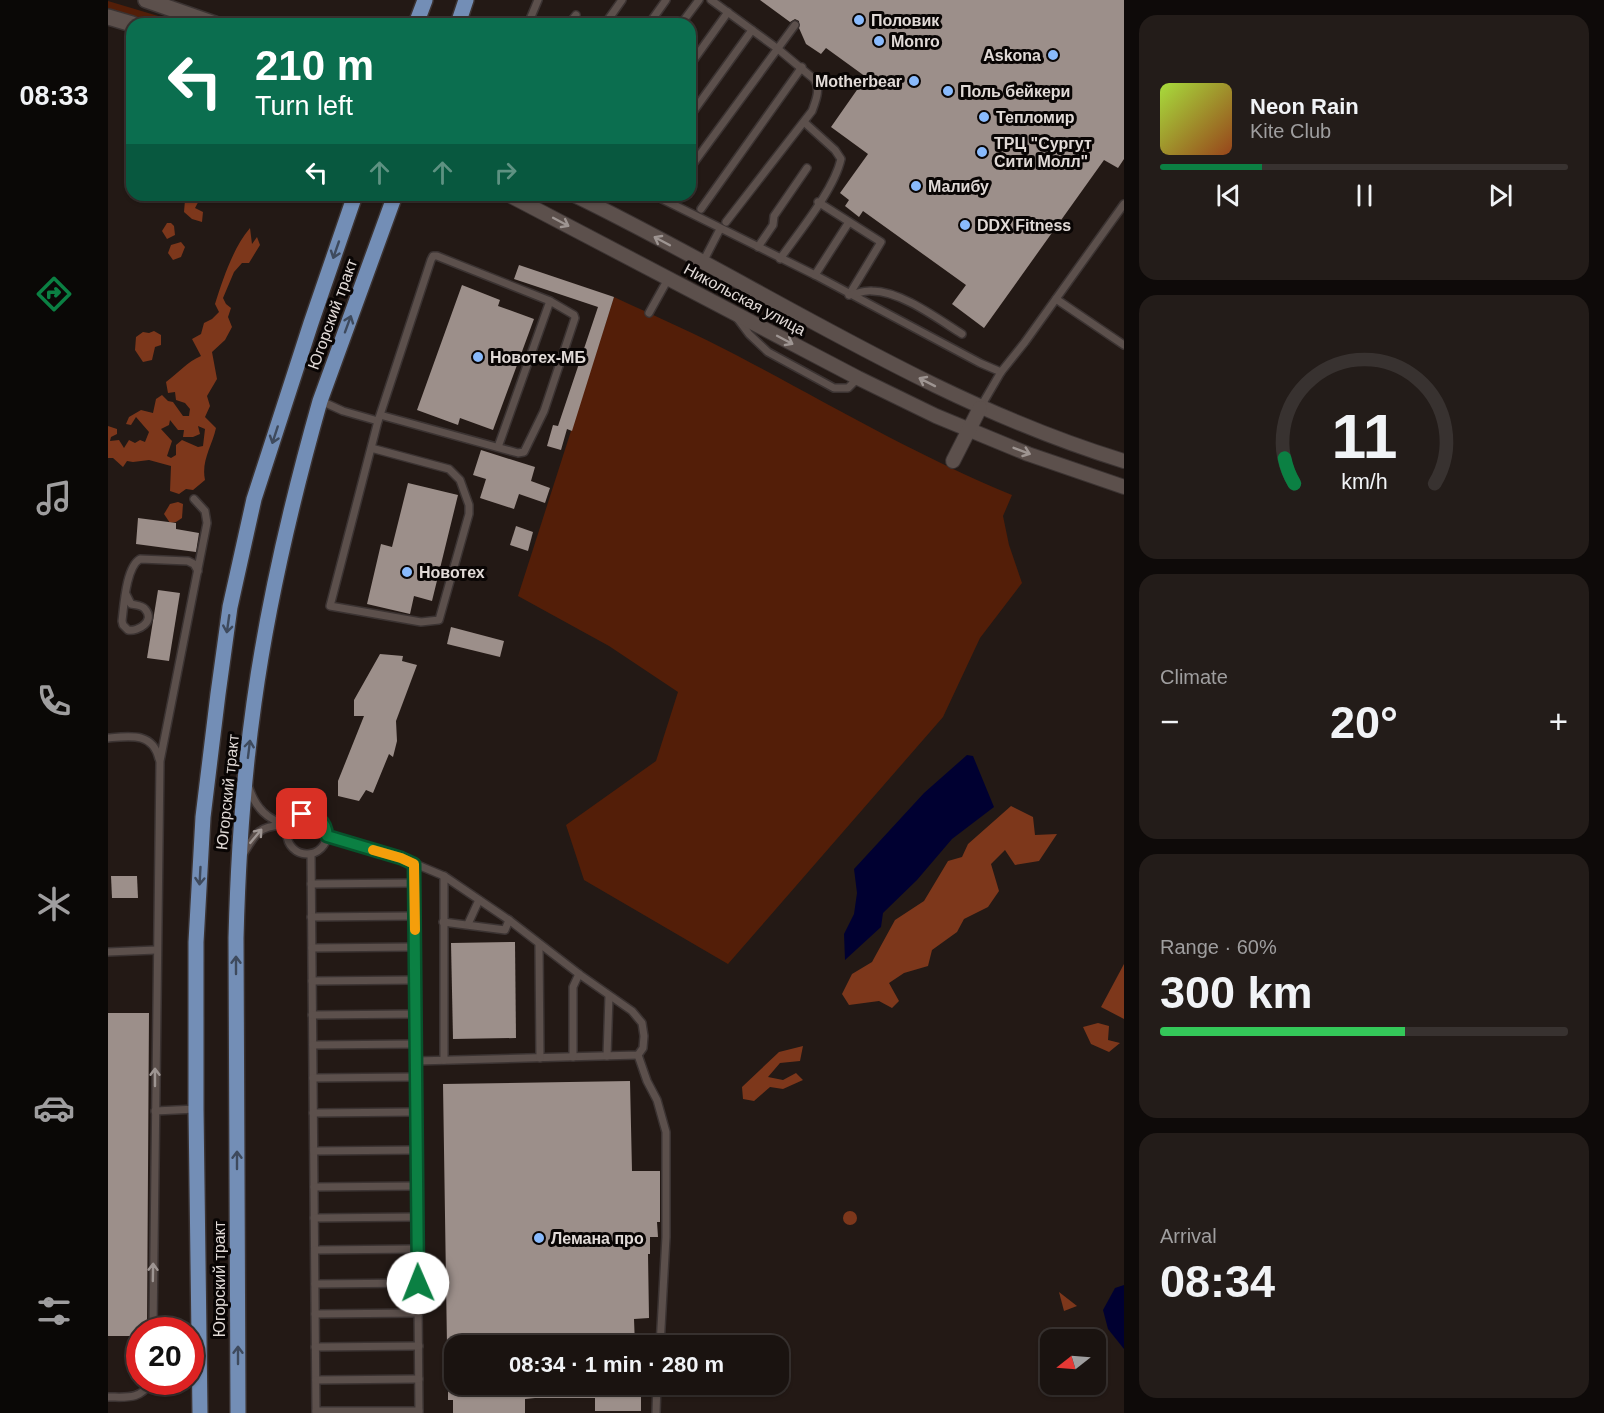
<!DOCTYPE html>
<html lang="en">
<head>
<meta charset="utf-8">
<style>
	:root { --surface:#1a1310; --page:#231c19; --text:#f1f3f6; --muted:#9f9e9f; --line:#383230; --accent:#0b8043 }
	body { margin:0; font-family:Arial,sans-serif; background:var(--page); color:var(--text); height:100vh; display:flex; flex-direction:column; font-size:22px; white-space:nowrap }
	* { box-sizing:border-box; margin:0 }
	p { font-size:20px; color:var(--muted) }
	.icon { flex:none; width:33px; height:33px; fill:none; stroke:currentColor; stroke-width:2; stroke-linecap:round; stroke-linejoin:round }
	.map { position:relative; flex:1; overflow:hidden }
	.details { display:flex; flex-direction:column; gap:15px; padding:15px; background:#0e0a09; width:480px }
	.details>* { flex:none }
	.top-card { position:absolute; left:18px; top:18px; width:570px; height:183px; border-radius:18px; box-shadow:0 2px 4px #0004,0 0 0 2px var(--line); background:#0b6e4f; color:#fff; overflow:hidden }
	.needle { width:39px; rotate:253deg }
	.fabs { position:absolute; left:932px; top:1329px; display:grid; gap:12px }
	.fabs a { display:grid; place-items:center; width:66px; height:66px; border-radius:12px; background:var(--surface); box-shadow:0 2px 4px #0004,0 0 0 2px var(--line); font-size:30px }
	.speed { position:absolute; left:18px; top:1317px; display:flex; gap:12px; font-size:30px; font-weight:700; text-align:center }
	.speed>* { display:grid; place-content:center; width:78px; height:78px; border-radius:50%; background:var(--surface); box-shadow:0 2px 4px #0004,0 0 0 2px var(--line); line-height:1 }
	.speed .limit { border:9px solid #d22; background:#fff; color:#111 }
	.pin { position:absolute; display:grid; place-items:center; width:51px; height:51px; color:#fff; margin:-26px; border-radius:12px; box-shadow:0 3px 9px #0006 }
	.me { position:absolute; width:66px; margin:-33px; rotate:359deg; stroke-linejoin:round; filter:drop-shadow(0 0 4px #0008) }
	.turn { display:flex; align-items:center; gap:21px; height:126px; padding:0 30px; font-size:27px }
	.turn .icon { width:78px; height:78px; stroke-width:2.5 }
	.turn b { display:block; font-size:42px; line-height:51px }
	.lanes { display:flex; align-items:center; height:57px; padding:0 30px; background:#0003; justify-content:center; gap:30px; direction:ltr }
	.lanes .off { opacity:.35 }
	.big { font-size:45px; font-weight:700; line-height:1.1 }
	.details .tile { flex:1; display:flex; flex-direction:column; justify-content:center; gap:9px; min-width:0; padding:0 21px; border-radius:18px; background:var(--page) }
	.details .dial { align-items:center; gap:0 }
	.dial svg { height:156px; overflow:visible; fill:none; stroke:var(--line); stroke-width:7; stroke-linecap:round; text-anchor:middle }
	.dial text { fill:var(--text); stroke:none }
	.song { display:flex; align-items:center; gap:18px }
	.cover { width:72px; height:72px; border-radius:9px; background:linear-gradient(135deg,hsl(80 70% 55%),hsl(20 70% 35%)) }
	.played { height:6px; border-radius:3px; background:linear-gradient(90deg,var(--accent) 25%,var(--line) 25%) }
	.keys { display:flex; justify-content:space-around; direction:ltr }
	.heat { display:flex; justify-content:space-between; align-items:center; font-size:33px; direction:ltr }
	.charge { height:9px; border-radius:4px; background:linear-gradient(90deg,#34c759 60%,var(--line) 0) }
	.trip { position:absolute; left:336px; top:1335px; width:345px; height:60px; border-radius:18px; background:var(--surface); box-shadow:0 2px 4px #0004,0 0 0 2px var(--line); font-weight:700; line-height:60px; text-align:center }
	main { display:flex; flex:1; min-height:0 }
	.dock { display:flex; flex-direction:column; width:108px; justify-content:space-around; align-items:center; background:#0a0806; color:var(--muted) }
	.dock .icon { width:42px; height:42px }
	.dock .on { color:var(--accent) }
	.dock b { font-size:27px; color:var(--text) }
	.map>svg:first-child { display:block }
	.green { fill:#531e08 }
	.forest { fill:#7d371b; fill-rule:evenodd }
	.water { fill:#000031 }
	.building { fill:#9c8f8a }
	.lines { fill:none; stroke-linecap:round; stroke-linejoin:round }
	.lane-casing { stroke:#3b3332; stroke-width:10 }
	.street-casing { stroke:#3b3332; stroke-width:16 }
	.secondary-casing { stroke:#3b3332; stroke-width:18 }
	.primary-casing { stroke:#3b3332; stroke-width:18 }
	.lane { stroke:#5c504c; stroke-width:7 }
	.street { stroke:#5c504c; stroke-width:14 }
	.secondary { stroke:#5c504c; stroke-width:15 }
	.primary { stroke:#738eb6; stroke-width:15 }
	.oneway { stroke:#9e9592 }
	.oneway2 { stroke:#3e4a5d }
	.route-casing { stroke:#07532c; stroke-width:15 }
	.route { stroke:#0b8043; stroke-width:10 }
	.slow { stroke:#f59e0b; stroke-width:10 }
	.poi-dot { fill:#89bafc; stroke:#090504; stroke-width:2 }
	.labels { text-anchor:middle; stroke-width:6; stroke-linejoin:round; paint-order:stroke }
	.poi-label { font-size:16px; font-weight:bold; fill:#e1dad7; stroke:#090504; text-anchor:start }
	.street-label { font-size:16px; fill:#e1dad7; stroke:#090504 }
</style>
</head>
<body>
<main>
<nav class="dock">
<b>08:33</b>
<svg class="icon on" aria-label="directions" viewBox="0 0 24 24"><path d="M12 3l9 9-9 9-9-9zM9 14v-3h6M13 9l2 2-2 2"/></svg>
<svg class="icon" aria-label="music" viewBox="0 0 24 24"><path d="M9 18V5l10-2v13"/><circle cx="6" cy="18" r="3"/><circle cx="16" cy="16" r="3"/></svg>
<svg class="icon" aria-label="phone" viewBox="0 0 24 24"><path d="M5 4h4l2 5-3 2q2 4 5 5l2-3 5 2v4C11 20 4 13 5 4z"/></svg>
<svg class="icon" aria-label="climate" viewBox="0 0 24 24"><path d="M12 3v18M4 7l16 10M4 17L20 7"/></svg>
<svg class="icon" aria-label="car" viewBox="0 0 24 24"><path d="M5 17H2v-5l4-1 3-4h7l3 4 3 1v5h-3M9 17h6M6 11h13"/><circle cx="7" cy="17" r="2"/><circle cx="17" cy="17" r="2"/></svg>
<svg class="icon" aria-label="filters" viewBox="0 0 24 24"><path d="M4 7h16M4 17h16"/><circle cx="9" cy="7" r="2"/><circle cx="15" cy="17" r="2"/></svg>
</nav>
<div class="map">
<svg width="1016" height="1413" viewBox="0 0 1016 1413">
	<rect width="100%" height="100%" fill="#231915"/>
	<g class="green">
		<path d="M0 1 77 24H50L0 8Z"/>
		<path d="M506 297C547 316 590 335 630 356 721 404 809 456 904 495L895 516 901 545 914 583 872 638 835 717 620 964 476 880 458 825 548 761 570 692 501 646 410 596Z"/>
	</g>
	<g class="forest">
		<path d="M86 195H94L87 208 95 212 94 222 84 219 76 212 77 200 85 198Z"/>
		<path d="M59 223H63L66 226 67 235 59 239 54 231Z"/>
		<path d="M142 228 144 244 149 237 152 245 141 263H134L126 272 115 298 118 304 123 308 120 317 124 327 117 340 104 352 109 379 99 396 102 406 97 417 108 428C104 446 93 461 97 480L85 490 78 489 71 494 62 491 63 466 41 460 25 462 19 461 15 467 5 458H0V426L9 429V434L3 437 2 441 11 440 16 448 21 440 27 443 32 440 37 442 41 432 28 417 23 425 18 424 21 417 33 410 45 413 48 399 54 395 60 401 65 402 75 416H81L82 409 77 403 68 400 67 392 60 393 58 382C70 373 79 362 93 356L84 339 93 334 96 323 104 319 111 312 107 304C115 279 125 248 142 228ZM62 420 70 430H76L75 437H85L92 434 90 426 97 429 95 446 90 447 74 440 68 445V455L63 458 59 456 64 441 53 429 61 425Z"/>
		<path d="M73 242 77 247 73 257 65 260 60 253 63 245Z"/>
		<path d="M46 331 53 335V345L47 347 44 360 35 362 27 350 28 337 35 332 41 333Z"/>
		<path d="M70 502 75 504 74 518 68 522 62 523 56 514 62 504Z"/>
		<path d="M903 806 925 817 927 835 949 834 931 861 907 865 897 850 883 864 891 891 880 907 856 919 849 932 824 950 820 966 796 973 781 983 791 1001 784 1008 771 1001 741 1005 734 994 744 974 764 962 787 920 816 901 840 861 854 857 860 844Z"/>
		<path d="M1016 964V1019L993 1007Z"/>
		<path d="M990 1023 1001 1026 1000 1040 1012 1043 1001 1052 983 1044 975 1027Z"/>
		<path d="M695 1046 692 1061 672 1063 660 1077 675 1080 688 1073 695 1080 675 1089 662 1087 646 1101 635 1099 634 1087 671 1052Z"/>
		<circle cx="742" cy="1218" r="7"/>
		<path d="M951 1292 969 1306 956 1311Z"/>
		<path d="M982 1328 994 1343 995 1365 987 1368V1340L975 1339 973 1335Z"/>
	</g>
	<g class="water">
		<path d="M859 755 865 756 886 807 844 839 809 880 775 913 773 927 737 960 736 934 746 914 749 893 746 869 816 793Z"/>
		<path d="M1016 1285V1349L1000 1329 995 1310 1007 1288Z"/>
	</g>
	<g class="building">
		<path d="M652 0H1016V159L1010 168 996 160 876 328 844 304 858 285 755 211 751 217 737 206 741 200 732 193 760 154 723 127 758 77 718 48 713 54 698 44 691 28V21L687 19 682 22Z"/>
		<path d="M411 265 506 297 464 431 459 429 453 450 439 446 445 425 450 426 490 307 406 279Z"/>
		<path d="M354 285 392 300 390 306 426 319 385 430 352 418 350 425 309 410Z"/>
		<path d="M373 450 427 467 423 481 442 488 437 503 411 494 406 509 372 498 378 479 365 475Z"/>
		<path d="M300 483 350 495 324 601 306 596 302 614 259 604 273 544 284 547Z"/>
		<path d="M30 518 68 523V529L91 533 88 552 28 544Z"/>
		<path d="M408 526 425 532 420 551 402 545Z"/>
		<path d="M50 590 72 593 61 661 39 658Z"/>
		<path d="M343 627 396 641 392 657 339 644Z"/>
		<path d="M272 654 295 656 294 661 309 665 288 721 289 741 285 757 281 754 265 793 258 790 251 801 230 796V781L256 716H246V700Z"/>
		<path d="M3 876H29L30 898H4Z"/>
		<path d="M407 942 408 1038 345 1039 343 943Z"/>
		<path d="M0 1013H41L39 1330H32V1336H0Z"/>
		<path d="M522 1081 524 1171H552V1222H549L550 1237H542V1254H540L541 1318 526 1319 527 1346H339L335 1084Z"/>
		<path d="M340 1384H533V1411H487V1398H427L417 1399V1413H345V1400H340Z"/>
	</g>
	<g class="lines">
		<g class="lane-casing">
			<g id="lane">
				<path d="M603 0 670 49 706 79C713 89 708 100 704 111L618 222"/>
				<path d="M420 24 430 0"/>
				<path d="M461 24 468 15"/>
				<path d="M497 24 514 0"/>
				<path d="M541 24 558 0"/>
				<path d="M573 24 591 0"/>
				<path d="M582 65 620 12"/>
				<path d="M582 116 644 30"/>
				<path d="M582 168 687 25"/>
				<path d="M546 195 707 275 872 363 893 372"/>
				<path d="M710 202 773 242 741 295"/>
				<path d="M593 209 694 67"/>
				<path d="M650 247 665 225 666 216 699 168"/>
				<path d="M672 259C691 232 726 190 733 159L727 150 696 122"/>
				<path d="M595 262 612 229"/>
				<path d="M707 275 741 222"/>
				<path d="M741 295C748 294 757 290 764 291 793 291 830 319 854 334"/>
				<path d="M948 299 1016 345"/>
				<path d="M541 313 560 279"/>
				<path d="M629 318 641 334 660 352 726 388H740L750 378"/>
				<path d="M213 401 235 411 270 421"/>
				<path d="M872 408 893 372 917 342 1016 204"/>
				<path d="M390 447 442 301"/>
				<path d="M263 448 341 469 352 480 361 505V514L331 620 313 622 222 606 270 421 323 260 325 256H329L442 301 466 315 467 318 436 411 416 452 410 453 272 415"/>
				<path d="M18 594 23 604C27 605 34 605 37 609 48 621 30 632 20 630L15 625 14 621C16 605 18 567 32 559L80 561 86 564 90 571"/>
				<path d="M0 738C22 736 45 732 51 759"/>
				<path d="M141 788C148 808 159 820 180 825"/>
				<circle cx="199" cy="834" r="20"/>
				<path d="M219 836 293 858 336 876 401 920 471 974 524 1011 534 1023 536 1036 535 1048 530 1055 308 1061"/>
				<path d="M136 853C148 833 150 827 174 825"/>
				<path d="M203 854 208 1413"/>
				<path d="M306 864 311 1413"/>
				<path d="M203 884 306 883"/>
				<path d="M203 917 307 916"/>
				<path d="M335 922 397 930 401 920"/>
				<path d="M360 924 371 900"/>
				<path d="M431 945 432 1058"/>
				<path d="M204 948 307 947"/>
				<path d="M0 952 48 950"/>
				<path d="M204 981 307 980"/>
				<path d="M204 1015 308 1014"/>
				<path d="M205 1045 308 1044"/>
				<path d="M530 1055 539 1081 549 1100 558 1132V1237L552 1346"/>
				<path d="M499 1056 501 996"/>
				<path d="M465 1057V987L471 974"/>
				<path d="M336 1060V876"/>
				<path d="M205 1078 308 1077"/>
				<path d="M47 1111 88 1109"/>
				<path d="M205 1113 309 1112"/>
				<path d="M206 1151 309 1150"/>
				<path d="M206 1187 309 1186"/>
				<path d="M206 1218 310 1217"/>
				<path d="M207 1250 310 1249"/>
				<path d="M207 1284 310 1283"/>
				<path d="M207 1314 311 1313"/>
				<path d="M45 1330 52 761 99 523 97 511 86 499"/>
				<path d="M207 1347 311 1346"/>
				<path d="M208 1380 311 1379"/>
				<path d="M0 1397C19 1397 32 1400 43 1382"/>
				<path d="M208 1411H311"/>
				<path d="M548 1413 549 1384"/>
			</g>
		</g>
		<g class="street-casing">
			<g id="street">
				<path d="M401 195 750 378 828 416 920 454 1016 487"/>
				<path d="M466 195C650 284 819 401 1016 461"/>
				<path d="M845 461 872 408"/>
			</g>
		</g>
		<g class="secondary-casing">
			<g id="secondary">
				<path d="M38 0 107 24"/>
				<path d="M0 17 24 24"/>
			</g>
		</g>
		<g class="primary-casing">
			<g id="primary">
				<path d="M308 24 317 0"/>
				<path d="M350 24 358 0"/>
				<path d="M92 1413 88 1109V942L95 817 110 694 122 607 146 499 203 323 247 195"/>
				<path d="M130 1413 128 938C130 859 135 781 146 703 160 601 184 500 212 401L287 195"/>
			</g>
		</g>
		<use href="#lane" class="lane"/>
		<use href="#street" class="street"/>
		<use href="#secondary" class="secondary"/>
		<use href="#primary" class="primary"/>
	</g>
	<defs><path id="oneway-shaft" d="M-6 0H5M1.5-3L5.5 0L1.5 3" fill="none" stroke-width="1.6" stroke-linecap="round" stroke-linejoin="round" transform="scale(1.5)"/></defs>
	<g class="oneway">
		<use href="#oneway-shaft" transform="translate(453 222) rotate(28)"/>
		<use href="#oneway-shaft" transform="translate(554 241) rotate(-152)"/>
		<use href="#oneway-shaft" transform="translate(677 340) rotate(28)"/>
		<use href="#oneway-shaft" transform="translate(819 382) rotate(-153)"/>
		<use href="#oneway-shaft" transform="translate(914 451) rotate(21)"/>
		<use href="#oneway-shaft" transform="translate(148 836) rotate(-50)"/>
		<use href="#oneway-shaft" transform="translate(47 1077) rotate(-90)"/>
		<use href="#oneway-shaft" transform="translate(45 1272) rotate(-89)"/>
	</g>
	<g class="oneway2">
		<use href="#oneway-shaft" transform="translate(228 250) rotate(109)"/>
		<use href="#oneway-shaft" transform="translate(240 324) rotate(-70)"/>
		<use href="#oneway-shaft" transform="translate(167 435) rotate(108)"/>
		<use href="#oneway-shaft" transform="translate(120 624) rotate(98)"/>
		<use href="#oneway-shaft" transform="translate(141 749) rotate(-83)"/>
		<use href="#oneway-shaft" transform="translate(92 876) rotate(93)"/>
		<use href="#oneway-shaft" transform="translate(128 965) rotate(-90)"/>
		<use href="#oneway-shaft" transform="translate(129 1160) rotate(-90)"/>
		<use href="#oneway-shaft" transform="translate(130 1355) rotate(-90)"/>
	</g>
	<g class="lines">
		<g class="route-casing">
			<path id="route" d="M194 814C208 813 218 821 219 836L293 858 306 864 310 1283"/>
		</g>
		<use href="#route" class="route"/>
		<path class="slow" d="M265 850 293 858 306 864 307 930"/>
	</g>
	<g class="poi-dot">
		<circle cx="751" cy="20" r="6"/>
		<circle cx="771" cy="41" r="6"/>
		<circle cx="945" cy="55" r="6"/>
		<circle cx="806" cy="81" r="6"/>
		<circle cx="840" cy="91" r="6"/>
		<circle cx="876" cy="117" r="6"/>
		<circle cx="874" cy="152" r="6"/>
		<circle cx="808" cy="186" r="6"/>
		<circle cx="857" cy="225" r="6"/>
		<circle cx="370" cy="357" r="6"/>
		<circle cx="299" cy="572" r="6"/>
		<circle cx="431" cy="1238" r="6"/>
	</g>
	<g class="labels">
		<g class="poi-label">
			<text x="763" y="26">Половик</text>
			<text x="783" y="47">Monro</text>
			<text x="933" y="61" text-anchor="end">Askona</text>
			<text x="794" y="87" text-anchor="end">Motherbear</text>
			<text x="852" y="97">Поль бейкери</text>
			<text x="888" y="123">Тепломир</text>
			<text x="886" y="149">ТРЦ "Сургут<tspan x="886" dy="18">Сити Молл"</tspan></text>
			<text x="820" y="192">Малибу</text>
			<text x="869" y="231">DDX Fitness</text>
			<text x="382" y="363">Новотех-МБ</text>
			<text x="311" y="578">Новотех</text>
			<text x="443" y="1244">Лемана про</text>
		</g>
		<g class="street-label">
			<text transform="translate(637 299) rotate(28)" y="6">Никольская улица</text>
			<text transform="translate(224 314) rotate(-70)" y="6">Югорский тракт</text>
			<text transform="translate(119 792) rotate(-84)" y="6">Югорский тракт</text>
			<text transform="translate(111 1279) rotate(-90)" y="6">Югорский тракт</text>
		</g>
	</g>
</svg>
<div class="fabs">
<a><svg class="needle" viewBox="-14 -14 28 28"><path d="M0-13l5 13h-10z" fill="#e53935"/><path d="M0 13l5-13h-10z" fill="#9f9e9f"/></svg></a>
</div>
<div class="speed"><div class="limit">20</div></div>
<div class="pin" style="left:194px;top:814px;background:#d93025"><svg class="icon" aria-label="arrive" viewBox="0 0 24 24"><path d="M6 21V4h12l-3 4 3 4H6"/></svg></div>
<svg class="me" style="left:310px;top:1283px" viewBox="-20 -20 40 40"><circle r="19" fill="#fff"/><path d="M0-13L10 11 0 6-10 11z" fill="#0b8043"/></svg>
<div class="trip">08:34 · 1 min · 280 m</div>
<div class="top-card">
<div class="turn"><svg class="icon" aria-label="left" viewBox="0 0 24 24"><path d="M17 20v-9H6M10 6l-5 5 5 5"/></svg><div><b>210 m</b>Turn left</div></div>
<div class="lanes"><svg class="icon" aria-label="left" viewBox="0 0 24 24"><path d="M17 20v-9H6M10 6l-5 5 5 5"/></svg><svg class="icon off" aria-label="ahead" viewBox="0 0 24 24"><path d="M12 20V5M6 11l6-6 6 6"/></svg><svg class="icon off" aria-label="ahead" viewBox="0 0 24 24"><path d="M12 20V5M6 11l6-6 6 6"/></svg><svg class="icon off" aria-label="right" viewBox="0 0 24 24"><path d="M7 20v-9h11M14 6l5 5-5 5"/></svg></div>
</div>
</div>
<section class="details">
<div class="tile">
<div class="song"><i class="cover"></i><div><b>Neon Rain</b><p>Kite Club</p></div></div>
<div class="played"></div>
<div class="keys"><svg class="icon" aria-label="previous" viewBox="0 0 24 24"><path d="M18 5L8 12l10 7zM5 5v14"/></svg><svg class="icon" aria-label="pause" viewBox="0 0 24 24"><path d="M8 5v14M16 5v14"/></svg><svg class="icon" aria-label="next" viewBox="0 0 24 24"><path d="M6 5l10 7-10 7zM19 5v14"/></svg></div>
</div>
<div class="tile dial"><svg viewBox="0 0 100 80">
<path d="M14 69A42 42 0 1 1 86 69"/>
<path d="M14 69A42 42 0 0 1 9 56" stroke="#0b8043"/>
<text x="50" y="56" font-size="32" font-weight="700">11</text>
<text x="50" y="72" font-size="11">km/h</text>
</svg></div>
<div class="tile"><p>Climate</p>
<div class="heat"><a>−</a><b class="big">20°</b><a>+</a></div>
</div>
<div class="tile"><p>Range · 60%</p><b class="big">300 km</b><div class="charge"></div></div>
<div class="tile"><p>Arrival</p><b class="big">08:34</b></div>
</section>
</main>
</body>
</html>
